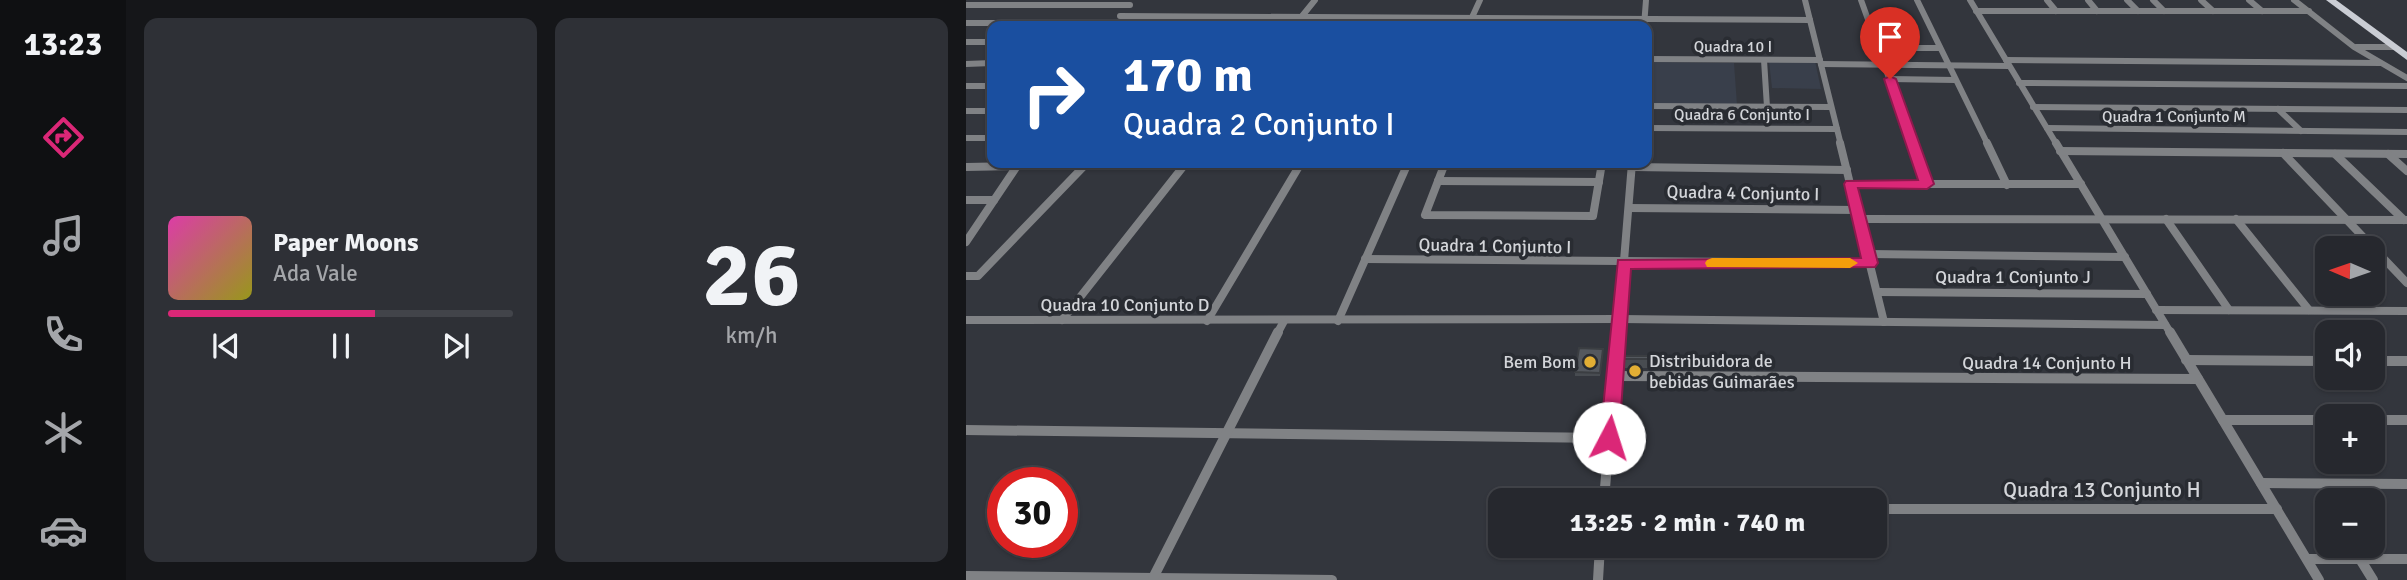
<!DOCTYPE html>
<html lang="pt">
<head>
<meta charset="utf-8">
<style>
	:root { --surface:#26282e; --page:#2e3036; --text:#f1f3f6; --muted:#a4a6aa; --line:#42444a; --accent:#db2777 }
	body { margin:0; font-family:Signika,sans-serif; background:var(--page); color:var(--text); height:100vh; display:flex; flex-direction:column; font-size:26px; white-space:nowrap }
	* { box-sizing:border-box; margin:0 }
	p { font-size:23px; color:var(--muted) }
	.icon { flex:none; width:38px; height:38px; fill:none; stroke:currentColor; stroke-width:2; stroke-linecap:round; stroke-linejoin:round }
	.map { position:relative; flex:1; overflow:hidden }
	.sheet { display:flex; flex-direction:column; gap:18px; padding:18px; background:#151619; width:840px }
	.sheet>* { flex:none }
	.guide { position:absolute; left:21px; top:21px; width:665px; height:147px; border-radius:14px; box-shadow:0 2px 5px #0004,0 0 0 2px var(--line); background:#1a4fa0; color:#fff; overflow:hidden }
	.needle { width:46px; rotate:272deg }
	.fabs { position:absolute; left:1349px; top:236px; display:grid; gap:14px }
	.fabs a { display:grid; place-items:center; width:70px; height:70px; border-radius:14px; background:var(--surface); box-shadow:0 2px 5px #0004,0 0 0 2px var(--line); font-size:35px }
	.speed { position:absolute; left:21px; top:467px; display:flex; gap:14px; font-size:35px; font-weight:700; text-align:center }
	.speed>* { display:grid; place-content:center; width:91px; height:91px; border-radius:50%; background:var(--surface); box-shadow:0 2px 5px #0004,0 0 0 2px var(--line); line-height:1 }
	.speed .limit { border:10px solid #d22; background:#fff; color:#111 }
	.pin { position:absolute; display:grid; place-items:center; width:60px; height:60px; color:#fff; margin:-72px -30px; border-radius:50% 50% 50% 0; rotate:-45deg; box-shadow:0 0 7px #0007 }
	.pin .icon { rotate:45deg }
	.me { position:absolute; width:77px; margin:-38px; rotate:5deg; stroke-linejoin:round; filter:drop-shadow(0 0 5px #0008) }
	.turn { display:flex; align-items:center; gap:24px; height:147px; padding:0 21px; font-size:32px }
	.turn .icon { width:91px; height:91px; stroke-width:2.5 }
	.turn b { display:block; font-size:49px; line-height:60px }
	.sheet .tile { flex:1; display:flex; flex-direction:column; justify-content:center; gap:10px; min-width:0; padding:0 24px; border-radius:14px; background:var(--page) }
	.sheet .dial { align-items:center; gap:0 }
	.dial b { font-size:91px; line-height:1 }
	.song { display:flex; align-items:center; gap:21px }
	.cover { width:84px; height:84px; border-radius:10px; background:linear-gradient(135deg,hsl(320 70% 55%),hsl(60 70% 35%)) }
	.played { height:7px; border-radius:4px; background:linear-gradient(90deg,var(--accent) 60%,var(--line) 60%) }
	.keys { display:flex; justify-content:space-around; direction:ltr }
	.sheet .tiles { flex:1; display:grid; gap:18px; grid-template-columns:repeat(2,1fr) }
	.trip { position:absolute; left:522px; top:488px; width:399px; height:70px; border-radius:14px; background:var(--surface); box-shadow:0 2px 5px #0004,0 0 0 2px var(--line); font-weight:700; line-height:70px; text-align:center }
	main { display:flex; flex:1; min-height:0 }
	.menu { display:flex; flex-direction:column; width:126px; justify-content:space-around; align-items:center; background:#0f1012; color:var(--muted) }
	.menu .icon { width:49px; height:49px }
	.menu .on { color:var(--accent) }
	.menu b { font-size:32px; color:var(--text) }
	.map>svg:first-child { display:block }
	.built { fill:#393f4b }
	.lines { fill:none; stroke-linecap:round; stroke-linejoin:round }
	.street-far2 { stroke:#808285; stroke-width:6 }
	.street-far1 { stroke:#808285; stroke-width:8 }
	.street { stroke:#808285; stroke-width:10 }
	.primary { fill:#cacdd4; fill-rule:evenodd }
	.wall { fill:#484c51 }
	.building { fill:#54585e; stroke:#3b3e42; stroke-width:2 }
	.route { fill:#db2777; stroke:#8e194d; stroke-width:2 }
	.slow { fill:#f59e0b }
	.poi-dot { fill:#e2ae34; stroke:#292c32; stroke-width:2.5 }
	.labels { text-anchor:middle; stroke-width:7; stroke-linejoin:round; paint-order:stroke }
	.far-street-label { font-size:16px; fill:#d3d5d9; stroke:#292c32 }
	.street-label { font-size:18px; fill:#d3d5d9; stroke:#292c32 }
	.poi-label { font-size:18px; fill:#d3d5d9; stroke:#292c32; text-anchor:start }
	.near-street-label { font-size:21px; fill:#d3d5d9; stroke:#292c32 }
</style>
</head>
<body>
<main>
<nav class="menu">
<b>13:23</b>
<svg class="icon on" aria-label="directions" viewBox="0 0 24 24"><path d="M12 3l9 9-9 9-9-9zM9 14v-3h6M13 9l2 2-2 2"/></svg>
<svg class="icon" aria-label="music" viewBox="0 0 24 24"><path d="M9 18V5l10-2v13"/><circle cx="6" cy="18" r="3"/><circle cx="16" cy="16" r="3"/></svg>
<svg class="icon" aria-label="phone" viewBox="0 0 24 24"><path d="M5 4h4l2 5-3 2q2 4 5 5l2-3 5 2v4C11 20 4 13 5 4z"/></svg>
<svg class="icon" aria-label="climate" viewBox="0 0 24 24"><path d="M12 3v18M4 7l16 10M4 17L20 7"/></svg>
<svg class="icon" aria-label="car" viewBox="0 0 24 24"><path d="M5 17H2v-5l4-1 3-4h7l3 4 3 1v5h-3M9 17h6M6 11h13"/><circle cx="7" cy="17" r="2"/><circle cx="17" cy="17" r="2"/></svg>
</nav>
<section class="sheet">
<div class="tiles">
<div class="tile">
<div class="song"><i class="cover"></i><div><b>Paper Moons</b><p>Ada Vale</p></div></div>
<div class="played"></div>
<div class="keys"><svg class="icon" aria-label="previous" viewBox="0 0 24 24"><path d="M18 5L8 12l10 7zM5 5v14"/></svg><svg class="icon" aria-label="pause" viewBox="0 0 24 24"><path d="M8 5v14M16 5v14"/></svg><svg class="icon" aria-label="next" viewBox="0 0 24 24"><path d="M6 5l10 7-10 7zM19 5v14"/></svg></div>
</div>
<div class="tile dial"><b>26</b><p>km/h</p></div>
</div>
</section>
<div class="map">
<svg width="1441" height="580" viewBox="0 0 1441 580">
	<rect width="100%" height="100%" fill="#33363d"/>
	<g class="built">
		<path d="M803 61H849L855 89 806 88Z"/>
		<path d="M681 62 768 63 771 105 681 104Z"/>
	</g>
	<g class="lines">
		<g class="street-far2">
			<path d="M839 0 875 145"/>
			<path d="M895 0 947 145"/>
			<path d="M951 0 1022 145"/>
			<path d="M1004 0 1091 145"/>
			<path d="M1081 0 1090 11"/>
			<path d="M1122 0 1131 11"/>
			<path d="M1161 0 1172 11"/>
			<path d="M1187 0 1198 11"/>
			<path d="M1235 0 1247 11"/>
			<path d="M1283 0 1296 11"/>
			<path d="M1328 0 1388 47 1441 78"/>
			<path d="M0 5H164"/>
			<path d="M1010 11H1343"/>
			<path d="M154 16 844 20"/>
			<path d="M0 23H148"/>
			<path d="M328 26 349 0"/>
			<path d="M502 26 514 0"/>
			<path d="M678 26 680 0"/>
			<path d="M0 42H26"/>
			<path d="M1390 47H1428"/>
			<path d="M912 48H974"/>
			<path d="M681 59 854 60"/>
			<path d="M798 60 801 107"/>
			<path d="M1040 60 1414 63"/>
			<path d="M0 64 26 63"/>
			<path d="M855 64 1043 66"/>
			<path d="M924 79 989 80"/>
			<path d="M1053 83 1441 86"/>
			<path d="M0 86H26"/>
			<path d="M681 106 865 107"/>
			<path d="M1067 107 1441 110"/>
			<path d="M1312 109 1335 131"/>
			<path d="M0 111H26"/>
			<path d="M681 128 871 129"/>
			<path d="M1081 128 1441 132"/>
			<path d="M0 138H26"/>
		</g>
		<g class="street-far1">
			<path d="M874 143 918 322"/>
			<path d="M946 143 961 184"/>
			<path d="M1021 143 1041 185"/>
			<path d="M1090 143 1205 334"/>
			<path d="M1094 151 1441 154"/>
			<path d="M1317 153 1441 283"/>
			<path d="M1369 154 1438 220"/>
			<path d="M1422 154 1441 171"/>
			<path d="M479 163 459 215 627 216 636 163"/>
			<path d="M636 163H666"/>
			<path d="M441 165H478"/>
			<path d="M0 167 51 166"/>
			<path d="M666 167 881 170"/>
			<path d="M472 181 633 182"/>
			<path d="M884 184H1115"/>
			<path d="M0 200H28"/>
			<path d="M663 208 891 210"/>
			<path d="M894 219 1441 220"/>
			<path d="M1200 219 1263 310"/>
			<path d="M1270 219 1343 310"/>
			<path d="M0 242 53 163"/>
			<path d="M902 254 1159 257"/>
			<path d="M399 259 904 263"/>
			<path d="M0 276H12L121 163"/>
			<path d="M912 292 1181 294"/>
			<path d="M1190 310 1441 311"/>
			<path d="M0 320 654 319 1199 325"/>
			<path d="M96 320 220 163"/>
			<path d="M241 321 335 163"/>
			<path d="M372 321 442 163"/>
			<path d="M311 334 318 321"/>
			<path d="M652 334 666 163"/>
		</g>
		<g class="street">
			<path d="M1204 332 1353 580"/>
			<path d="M1220 360 1362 361"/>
			<path d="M1407 361H1441"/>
			<path d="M649 376 1232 379"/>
			<path d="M1257 420H1362"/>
			<path d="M1407 420H1441"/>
			<path d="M0 430 643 438"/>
			<path d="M1295 483 1441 484"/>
			<path d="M638 500 652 332"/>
			<path d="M908 509H1311"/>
			<path d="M1341 559H1441"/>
			<path d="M1394 559 1407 580"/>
			<path d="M0 576 366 580"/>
			<path d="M187 578 312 332"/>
			<path d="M632 580 634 546"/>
		</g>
		<path class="primary" d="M1360 0H1370L1441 52V60Z"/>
	</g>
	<g class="wall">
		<path d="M637 349 634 376H609V372Z"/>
		<path d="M682 356 683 368H657L656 359Z"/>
	</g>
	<g class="building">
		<path d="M613 348 637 349 634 373 609 372Z"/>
		<rect x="656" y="356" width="26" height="3"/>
	</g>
	<path class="route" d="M924 76 930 79 968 184 961 189 892 188 912 263 909 267 665 269 653 438 650 443 643 446 637 443 634 438 652 260 895 258 878 184 880 181 952 180 918 79Z"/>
	<path class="slow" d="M746 258H884L892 263 884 268 741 267 739 263 741 260Z"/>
	<g class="poi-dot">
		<circle cx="624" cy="362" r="7"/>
		<circle cx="669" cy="371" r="7"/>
	</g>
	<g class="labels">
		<g class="far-street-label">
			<text x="767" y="52">Quadra 10 I</text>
			<text x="776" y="120">Quadra 6 Conjunto I</text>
			<text x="1208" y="122">Quadra 1 Conjunto M</text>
		</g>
		<g class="street-label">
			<text transform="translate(777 193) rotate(1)" y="6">Quadra 4 Conjunto I</text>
			<text transform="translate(529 246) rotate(1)" y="6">Quadra 1 Conjunto I</text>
			<text x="1047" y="283">Quadra 1 Conjunto J</text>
			<text x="159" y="311">Quadra 10 Conjunto D</text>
			<text x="1081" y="369">Quadra 14 Conjunto H</text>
		</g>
		<g class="poi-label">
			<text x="683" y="367">Distribuidora de<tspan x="683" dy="21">bebidas Guimarães</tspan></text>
			<text x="610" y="368" text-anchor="end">Bem Bom</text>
		</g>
		<g class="near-street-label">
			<text x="1136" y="497">Quadra 13 Conjunto H</text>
		</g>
	</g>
</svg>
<div class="fabs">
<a><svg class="needle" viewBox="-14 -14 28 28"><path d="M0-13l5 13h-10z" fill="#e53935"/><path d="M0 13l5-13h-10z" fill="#a4a6aa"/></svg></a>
<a><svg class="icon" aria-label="sound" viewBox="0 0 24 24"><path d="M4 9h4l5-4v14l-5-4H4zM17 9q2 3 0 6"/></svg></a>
<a>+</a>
<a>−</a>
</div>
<div class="speed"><div class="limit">30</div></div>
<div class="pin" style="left:924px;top:79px;background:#d93025"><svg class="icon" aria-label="arrive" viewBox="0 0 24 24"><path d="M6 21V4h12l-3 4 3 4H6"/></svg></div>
<svg class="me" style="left:643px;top:438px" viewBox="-20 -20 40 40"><circle r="19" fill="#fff"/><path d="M0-13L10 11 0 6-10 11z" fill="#db2777"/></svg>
<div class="trip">13:25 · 2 min · 740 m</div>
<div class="guide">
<div class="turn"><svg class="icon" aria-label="right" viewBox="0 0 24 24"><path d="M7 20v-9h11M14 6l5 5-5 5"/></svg><div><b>170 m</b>Quadra 2 Conjunto I</div></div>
</div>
</div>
</main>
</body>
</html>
